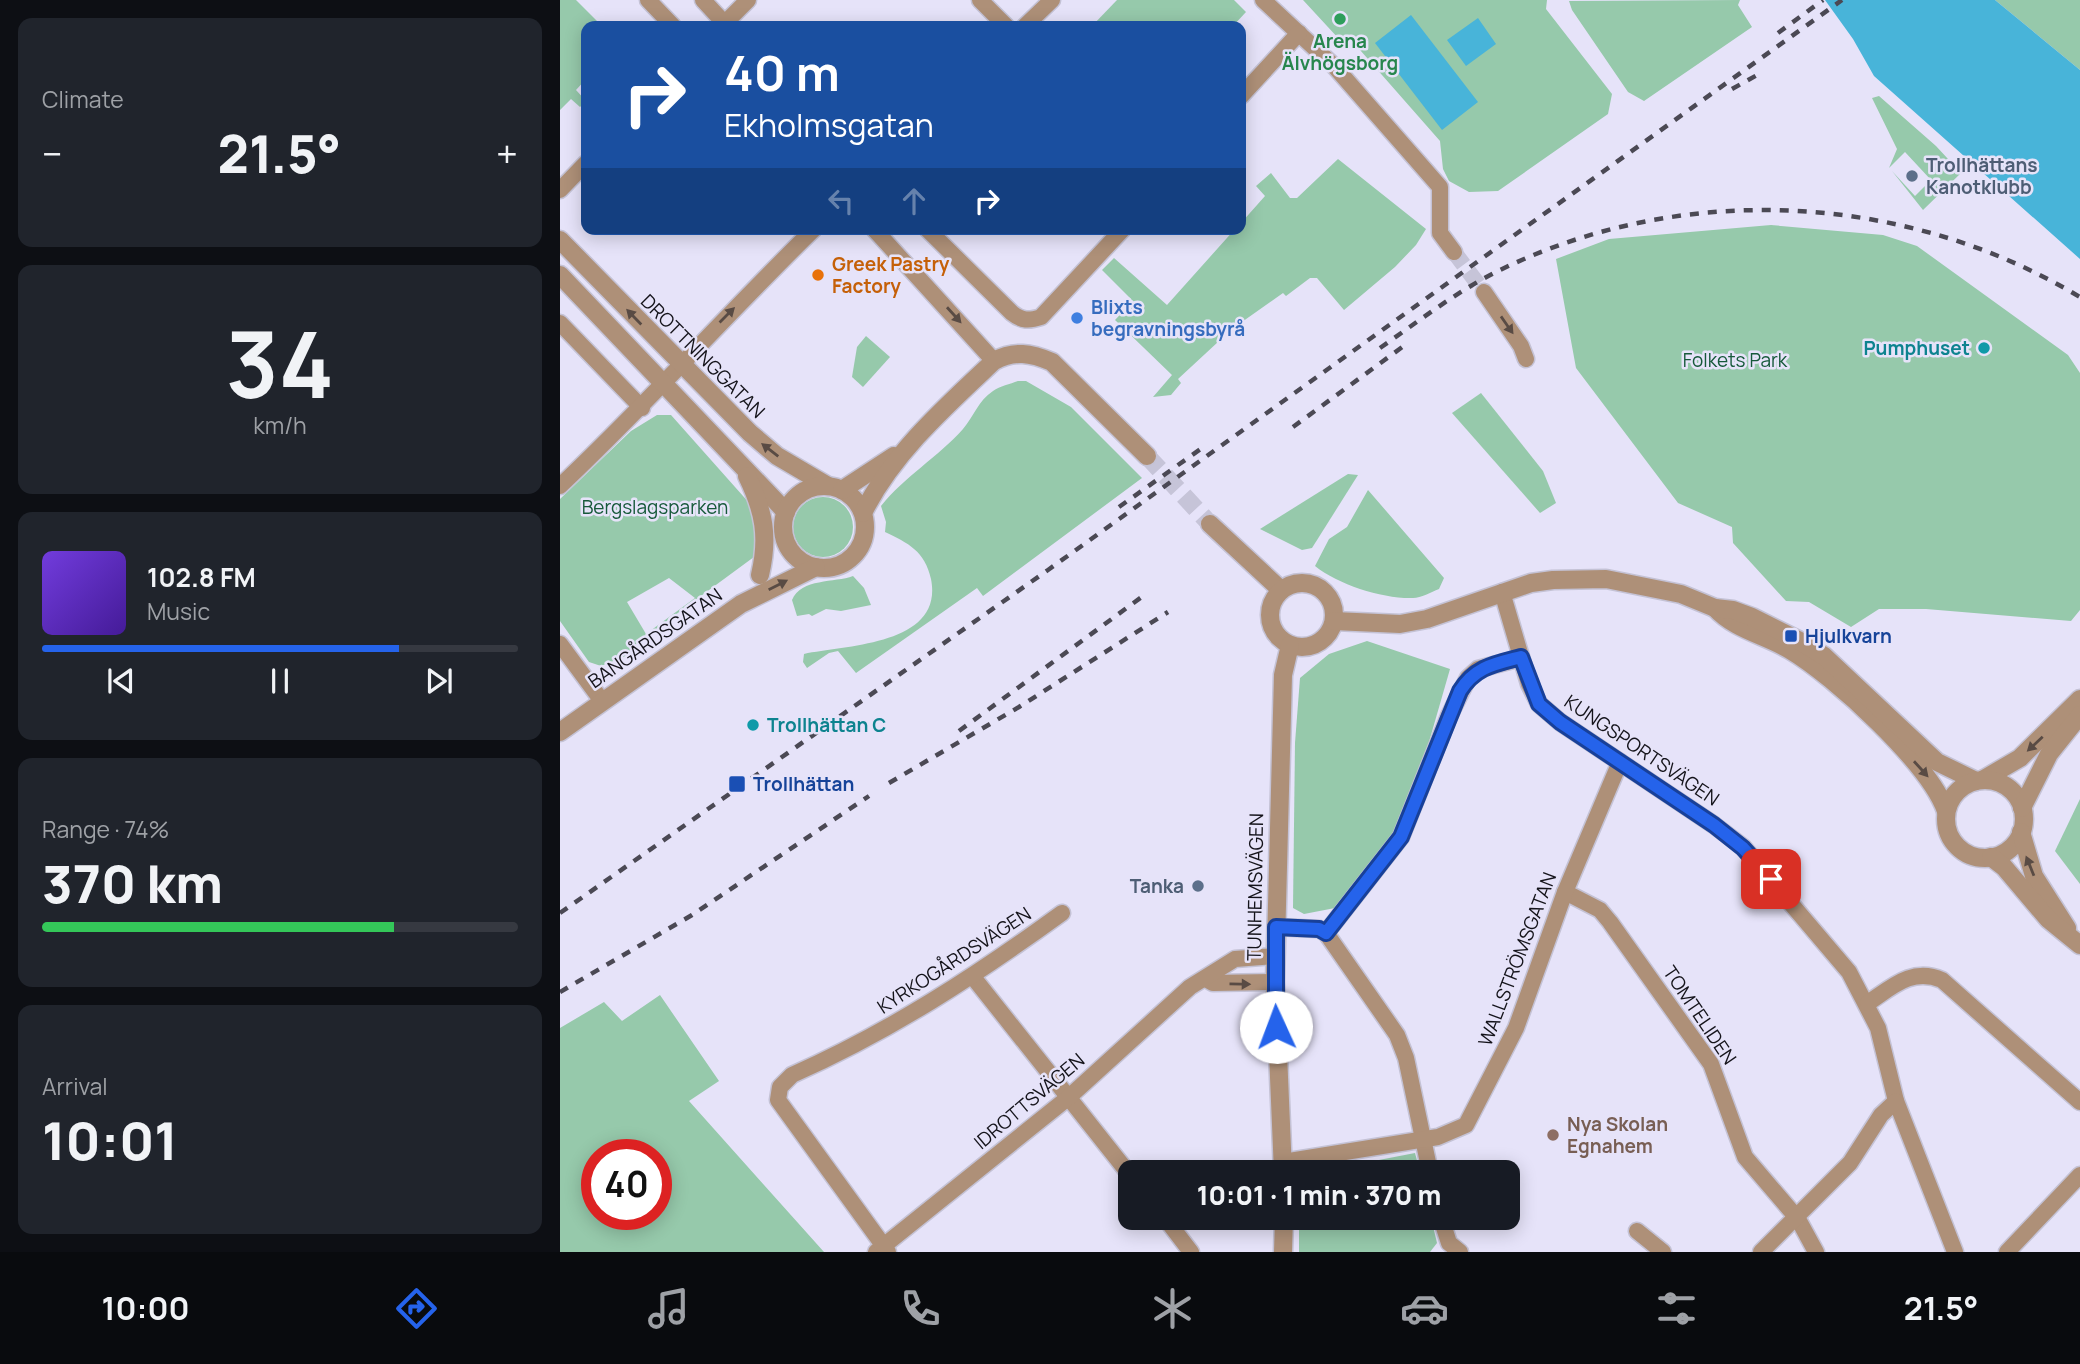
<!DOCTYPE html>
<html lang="en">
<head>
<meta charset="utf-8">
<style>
	:root { --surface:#171b24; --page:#20242c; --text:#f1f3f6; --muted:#9ea1a6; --line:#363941; --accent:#2563eb }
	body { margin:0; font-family:Manrope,sans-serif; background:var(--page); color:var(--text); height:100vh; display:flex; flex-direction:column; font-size:26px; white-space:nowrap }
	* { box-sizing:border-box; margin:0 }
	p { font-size:23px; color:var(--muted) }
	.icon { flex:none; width:38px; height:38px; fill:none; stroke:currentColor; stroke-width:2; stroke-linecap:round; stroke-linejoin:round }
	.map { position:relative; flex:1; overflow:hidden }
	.panel { display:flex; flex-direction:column; gap:18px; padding:18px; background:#0d0f14; width:560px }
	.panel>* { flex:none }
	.banner { position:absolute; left:21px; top:21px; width:665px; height:214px; border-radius:14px; box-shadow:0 4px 18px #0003; background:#1a4fa0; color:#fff; overflow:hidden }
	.speed { position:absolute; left:21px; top:1139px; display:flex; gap:14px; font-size:35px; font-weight:700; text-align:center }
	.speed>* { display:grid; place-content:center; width:91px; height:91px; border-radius:50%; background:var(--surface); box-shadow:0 4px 18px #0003; line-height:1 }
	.speed .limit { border:10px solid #d22; background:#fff; color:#111 }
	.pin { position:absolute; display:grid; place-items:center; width:60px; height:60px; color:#fff; margin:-30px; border-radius:14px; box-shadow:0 4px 10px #0006 }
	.me { position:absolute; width:77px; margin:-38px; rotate:358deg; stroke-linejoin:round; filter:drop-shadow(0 0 5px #0008) }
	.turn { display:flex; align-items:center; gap:24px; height:147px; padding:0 28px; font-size:32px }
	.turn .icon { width:91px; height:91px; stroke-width:2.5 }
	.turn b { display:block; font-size:49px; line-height:60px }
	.lanes { display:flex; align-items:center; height:66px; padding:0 28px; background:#0003; justify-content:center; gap:35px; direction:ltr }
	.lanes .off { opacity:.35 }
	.big { font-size:52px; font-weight:800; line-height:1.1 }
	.panel .tile { flex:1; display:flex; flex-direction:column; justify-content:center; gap:10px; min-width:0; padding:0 24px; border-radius:14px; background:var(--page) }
	.panel .dial { align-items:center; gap:0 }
	.dial b { font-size:91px; line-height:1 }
	.song { display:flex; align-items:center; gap:21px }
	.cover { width:84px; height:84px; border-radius:10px; background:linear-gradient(135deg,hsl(260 70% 55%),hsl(260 70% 35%)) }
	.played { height:7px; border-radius:4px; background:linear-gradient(90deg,var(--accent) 75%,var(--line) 75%) }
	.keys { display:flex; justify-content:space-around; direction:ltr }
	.heat { display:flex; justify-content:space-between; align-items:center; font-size:38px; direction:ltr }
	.charge { height:10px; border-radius:5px; background:linear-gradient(90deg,#34c759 74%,var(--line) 0) }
	.trip { position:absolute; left:558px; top:1160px; width:402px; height:70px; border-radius:14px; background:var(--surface); box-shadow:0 4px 18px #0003; font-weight:800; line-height:70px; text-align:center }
	.tabs { display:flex; height:112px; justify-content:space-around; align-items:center; background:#090b0e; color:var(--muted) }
	.tabs .icon { width:49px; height:49px }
	.tabs .active { color:var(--accent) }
	.tabs b { font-size:32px; color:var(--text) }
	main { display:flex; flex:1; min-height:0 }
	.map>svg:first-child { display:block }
	.green { fill:#96c9ab; fill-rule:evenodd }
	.water { fill:#48b4d9 }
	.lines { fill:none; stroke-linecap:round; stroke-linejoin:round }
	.minor-tunnel { stroke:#c6c4d8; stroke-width:16; stroke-dasharray:16 8; stroke-linecap:butt }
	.tertiary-tunnel { stroke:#c6c4d8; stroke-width:18; stroke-dasharray:18 9; stroke-linecap:butt }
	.minor-casing { stroke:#c4c2d5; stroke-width:19 }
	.tertiary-casing { stroke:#c4c2d5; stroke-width:21 }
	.minor { stroke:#ae9078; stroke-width:16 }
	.tertiary { stroke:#ae9078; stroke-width:18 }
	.rail { stroke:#4b4954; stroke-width:4.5; stroke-dasharray:9 9; stroke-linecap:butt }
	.oneway { fill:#594b44 }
	.route-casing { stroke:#184099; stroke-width:18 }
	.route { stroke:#2563eb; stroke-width:12 }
	.leisure-dot { fill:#2e9e5b; stroke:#e6e3f9; stroke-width:2.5 }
	.service-dot { fill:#5c6f8a; stroke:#e6e3f9; stroke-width:2.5 }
	.food-dot { fill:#e8710a; stroke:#e6e3f9; stroke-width:2.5 }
	.shop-dot { fill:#3f7fe0; stroke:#e6e3f9; stroke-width:2.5 }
	.culture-dot { fill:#0f9aa8; stroke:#e6e3f9; stroke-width:2.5 }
	.transit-dot { fill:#1a4fb4; stroke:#e6e3f9; stroke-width:2.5 }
	.education-dot { fill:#8d6e63; stroke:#e6e3f9; stroke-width:2.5 }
	.labels { text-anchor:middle; stroke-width:5; stroke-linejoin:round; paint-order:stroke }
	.leisure-label { font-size:19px; font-weight:bold; fill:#27864d; stroke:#e6e3f9 }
	.service-label { font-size:19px; font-weight:bold; fill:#4e5e75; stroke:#e6e3f9; text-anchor:start }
	.food-label { font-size:19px; font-weight:bold; fill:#c56008; stroke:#e6e3f9; text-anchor:start }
	.shop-label { font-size:19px; font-weight:bold; fill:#366cbe; stroke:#e6e3f9; text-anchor:start }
	.culture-label { font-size:19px; font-weight:bold; fill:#0d838f; stroke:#e6e3f9; text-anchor:end }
	.street-label { font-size:19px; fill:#14131a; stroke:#e6e3f9 }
	.park-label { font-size:19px; fill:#16593a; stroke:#e6e3f9 }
	.transit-label { font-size:19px; font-weight:bold; fill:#164399; stroke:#e6e3f9; text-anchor:start }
	.education-label { font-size:19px; font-weight:bold; fill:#785e54; stroke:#e6e3f9; text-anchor:start }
</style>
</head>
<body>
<main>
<section class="panel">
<div class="tile"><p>Climate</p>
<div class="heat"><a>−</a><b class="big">21.5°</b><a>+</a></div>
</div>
<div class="tile dial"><b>34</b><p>km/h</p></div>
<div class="tile">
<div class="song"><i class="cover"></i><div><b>102.8 FM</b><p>Music</p></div></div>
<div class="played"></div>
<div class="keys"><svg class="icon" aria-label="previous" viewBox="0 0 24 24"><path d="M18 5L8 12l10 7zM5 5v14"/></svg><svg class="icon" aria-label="pause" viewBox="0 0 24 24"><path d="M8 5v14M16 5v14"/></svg><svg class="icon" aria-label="next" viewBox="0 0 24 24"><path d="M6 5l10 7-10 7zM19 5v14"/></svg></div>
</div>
<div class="tile"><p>Range · 74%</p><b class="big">370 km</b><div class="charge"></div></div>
<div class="tile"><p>Arrival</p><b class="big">10:01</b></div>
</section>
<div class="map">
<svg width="1520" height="1252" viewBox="0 0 1520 1252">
	<rect width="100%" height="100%" fill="#e6e3f9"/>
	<g class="green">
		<path d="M0 0H16L42 26H26V79L16 90 26 101 20 107 11 99 0 110Z"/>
		<path d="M557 0H674L686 12 673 26H532Z"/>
		<path d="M743 0H987L986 9 1052 94 1048 114 938 191 909 192 889 181 883 169 880 141 793 42 779 39Z"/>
		<path d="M1180 0 1178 5 1192 27 1084 101 1068 92 1012 10 1009 1Z"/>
		<path d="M1435 0H1520V70Z"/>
		<path d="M1319 96 1376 146 1401 173 1363 210 1332 171 1355 196 1371 180 1345 152 1329 168 1337 149 1312 98Z"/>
		<path d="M778 159 866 229 856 245 835 267 784 310 757 278H750L726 296 723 293 672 329 618 379 621 383 611 395 593 397 612 375 555 320 573 301 542 270 554 258 607 305 675 229H681V223L705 196 696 186 711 173 730 198H737Z"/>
		<path d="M1211 225 1323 235 1357 246 1508 355 1520 373V610L1511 621 1366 609H1319L1291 627 1249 602 1226 601 1173 543 1172 527 1118 503 1016 368 996 259 1049 239Z"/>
		<path d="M306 336 330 357 303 387 292 377 297 347Z"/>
		<path d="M458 381H466L511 407 582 478 423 596 417 588 296 673 278 651 269 653 247 668 243 662 244 654C288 645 384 645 371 579 365 551 348 543 325 532L326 522 321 506C344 477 378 457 403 429 414 416 418 401 433 391 440 386 450 384 458 381Z"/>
		<path d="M921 393 983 471 996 503 980 513 892 413Z"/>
		<path d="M97 415H111L191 505 195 513 198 554 77 643 71 654 41 666 29 662 0 621V499L71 431ZM109 578 135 598 86 634 67 602Z"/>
		<path d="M788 474 798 475 752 548 742 550 700 529Z"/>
		<path d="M808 490 884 578 879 589C871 592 861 598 853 598 823 599 779 585 755 566L769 539 787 527Z"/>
		<circle cx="263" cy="527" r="30"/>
		<path d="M293 576 304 588 311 605 281 611 266 609 252 616 249 614 237 616 232 600C241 578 275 583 293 576Z"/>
		<path d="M807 641 890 669 869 742 836 832 775 908 744 914 733 908 735 743 740 678 769 654Z"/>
		<path d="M1520 799V884L1495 851Z"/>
		<path d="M100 995 159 1081 129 1101 264 1252H0V1028L44 1002 62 1021ZM37 1155H96V1214H37Z"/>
		<path d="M855 1153 860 1172H757Z"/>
		<path d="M739 1218H871L877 1243 870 1252H739Z"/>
	</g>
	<g class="water">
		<path d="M1265 0H1435L1520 70V259L1314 76 1293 39Z"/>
		<path d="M851 15 918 102 882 130 815 43Z"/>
		<path d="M918 18 936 44 906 66 887 40Z"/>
	</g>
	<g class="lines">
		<path class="minor-tunnel" d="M894 252 924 292"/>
		<path class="tertiary-tunnel" d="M587 456 650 524"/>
		<g class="minor-casing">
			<g id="minor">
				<path d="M88 0 113 26"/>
				<path d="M143 0 167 26"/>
				<path d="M420 0 446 26"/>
				<path d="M703 0 775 67 880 187V233L894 252"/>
				<path d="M162 26 188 0"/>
				<path d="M465 26 492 0"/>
				<path d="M681 96 739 33"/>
				<path d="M0 190 26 163"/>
				<path d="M314 229 434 361"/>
				<path d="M367 229 452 313C462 321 469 321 481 317L563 229"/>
				<path d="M924 292 961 346 966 359"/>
				<path d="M0 323 82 408"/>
				<path d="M0 486C88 403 167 314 254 229"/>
				<path d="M942 592 969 684 979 704 1000 722 1154 825 1183 847 1289 972 1318 1028 1336 1101 1395 1252"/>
				<path d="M0 644 42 701"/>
				<path d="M1005 892 1040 910 1050 922 1151 1064 1185 1157 1238 1219 1256 1252"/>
				<path d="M716 927 759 929 766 933 837 1035 846 1058 870 1172"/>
				<path d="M766 933 841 837 889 716 908 678 918 669 961 658"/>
				<path d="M413 977 570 1175"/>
				<path d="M646 979 653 983 715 982"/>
				<path d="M1308 1003C1332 987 1352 967 1382 980L1520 1102"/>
				<path d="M723 1162 878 1137 906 1125 956 1028 1005 892 1060 762"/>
				<path d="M605 1218 631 1252"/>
				<path d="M881 1218 889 1243 900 1252"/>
				<path d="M1077 1231 1103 1252"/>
				<path d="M316 1252 509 1097 630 987 675 959 715 956"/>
				<path d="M328 1252 218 1100 220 1087 232 1075C331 1031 415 976 502 913"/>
				<path d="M1201 1252 1290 1163 1321 1115 1336 1101"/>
				<path d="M1447 1252 1520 1175"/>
			</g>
		</g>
		<g class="tertiary-casing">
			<g id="tertiary">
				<path d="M0 240 190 433 217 456 268 486"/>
				<path d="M0 275 226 512"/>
				<path d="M187 476C204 511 209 537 200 575"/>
				<circle cx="264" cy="527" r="41"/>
				<path d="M282 490 334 456"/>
				<path d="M303 513C332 454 386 406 434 361 454 350 471 353 492 362L587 456"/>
				<path d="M650 524 721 590"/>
				<circle cx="742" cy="615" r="32"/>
				<path d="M1155 608C1175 630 1205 635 1230 650 1274 676 1369 763 1386 811"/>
				<path d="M774 621 840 624 867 619 971 583 993 580 1046 579 1121 594 1155 608 1173 610 1192 617 1240 641 1264 656 1377 762 1416 781"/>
				<path d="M0 732 181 604 256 567"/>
				<path d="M1424 779 1460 758 1520 699"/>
				<circle cx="1425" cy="819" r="39"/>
				<path d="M1462 808 1489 754 1520 715"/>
				<path d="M1461 832 1474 876 1507 928"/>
				<path d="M1431 857 1444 867 1488 919 1520 945"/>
				<path d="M723 1172 715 982 723 675 730 645"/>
				<path d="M723 1252 724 1218"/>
			</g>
		</g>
		<use href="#minor" class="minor"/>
		<use href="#tertiary" class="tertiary"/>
		<g class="rail">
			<path d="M1218 33 1263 0"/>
			<path d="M1172 89 1199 74"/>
			<path d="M820 348C859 321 897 291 940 270 1123 181 1345 192 1520 297"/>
			<path d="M733 427 845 345"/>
			<path d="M559 507 642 448"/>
			<path d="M399 731 583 596"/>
			<path d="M329 783 459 707 608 612"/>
			<path d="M0 913 488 570 1282 0"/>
			<path d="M0 992 132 915 309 796"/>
		</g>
	</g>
	<defs><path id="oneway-solid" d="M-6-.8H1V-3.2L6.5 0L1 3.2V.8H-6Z" transform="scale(1.75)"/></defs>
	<g class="oneway">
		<use href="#oneway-solid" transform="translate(167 315) rotate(-45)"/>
		<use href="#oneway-solid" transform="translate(394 315) rotate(48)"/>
		<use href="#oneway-solid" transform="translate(74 317) rotate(-134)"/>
		<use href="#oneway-solid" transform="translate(947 325) rotate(55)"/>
		<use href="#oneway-solid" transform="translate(210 450) rotate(-142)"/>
		<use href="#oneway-solid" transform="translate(218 585) rotate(-27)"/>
		<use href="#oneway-solid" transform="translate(1475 744) rotate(137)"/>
		<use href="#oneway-solid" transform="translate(1361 769) rotate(48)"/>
		<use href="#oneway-solid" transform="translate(1470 866) rotate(-112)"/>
		<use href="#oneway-solid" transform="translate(680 984) rotate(1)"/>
	</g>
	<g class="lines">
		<g class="route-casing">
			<path id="route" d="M716 1027V927L759 929 766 933 841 837 900 691C915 667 934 664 961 657L979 704 1000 722 1154 825 1183 848 1211 879"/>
		</g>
		<use href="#route" class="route"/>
	</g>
	<circle class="leisure-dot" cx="780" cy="19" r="7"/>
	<g class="service-dot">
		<circle cx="1352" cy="176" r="7"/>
		<circle cx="638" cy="886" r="7"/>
	</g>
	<circle class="food-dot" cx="258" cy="275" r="7"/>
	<circle class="shop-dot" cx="517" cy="318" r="7"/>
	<g class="culture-dot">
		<circle cx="1424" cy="348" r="7"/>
		<circle cx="193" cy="725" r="7"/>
	</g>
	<g class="transit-dot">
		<rect x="1224" y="629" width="14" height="14" rx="3.5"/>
		<rect x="168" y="775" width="18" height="18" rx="3.5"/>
	</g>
	<circle class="education-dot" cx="993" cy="1135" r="7"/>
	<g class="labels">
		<g class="leisure-label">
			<text x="780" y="48">Arena<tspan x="780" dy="22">Älvhögsborg</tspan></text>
		</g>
		<g class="service-label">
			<text x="1366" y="172">Trollhättans<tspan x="1366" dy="22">Kanotklubb</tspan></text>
			<text x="624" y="893" text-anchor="end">Tanka</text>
		</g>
		<g class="food-label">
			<text x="272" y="271">Greek Pastry<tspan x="272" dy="22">Factory</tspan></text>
		</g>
		<g class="shop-label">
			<text x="531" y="314">Blixts<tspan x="531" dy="22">begravningsbyrå</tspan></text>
		</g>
		<g class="culture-label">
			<text x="1410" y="355">Pumphuset</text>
			<text x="207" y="732" text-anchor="start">Trollhättan C</text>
		</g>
		<g class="street-label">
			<text transform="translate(143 356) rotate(45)" y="7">DROTTNINGGATAN</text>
			<text transform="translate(95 638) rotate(-35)" y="7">BANGÅRDSGATAN</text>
			<text transform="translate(1082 750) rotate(34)" y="7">KUNGSPORTSVÄGEN</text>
			<text transform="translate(695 887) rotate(-89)" y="7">TUNHEMSVÄGEN</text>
			<text transform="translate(957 959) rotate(-69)" y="7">WALLSTRÖMSGATAN</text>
			<text transform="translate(394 960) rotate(-33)" y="7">KYRKOGÅRDSVÄGEN</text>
			<text transform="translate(1140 1015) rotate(56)" y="7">TOMTELIDEN</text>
			<text transform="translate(469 1101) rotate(-40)" y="7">IDROTTSVÄGEN</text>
		</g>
		<g class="park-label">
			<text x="1175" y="367">Folkets Park</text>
			<text x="95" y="514">Bergslagsparken</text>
		</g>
		<g class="transit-label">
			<text x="1245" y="643">Hjulkvarn</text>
			<text x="193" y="791">Trollhättan</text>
		</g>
		<g class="education-label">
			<text x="1007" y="1131">Nya Skolan<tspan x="1007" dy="22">Egnahem</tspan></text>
		</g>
	</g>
</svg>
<div class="speed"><div class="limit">40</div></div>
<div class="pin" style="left:1211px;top:879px;background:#d93025"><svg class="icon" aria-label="arrive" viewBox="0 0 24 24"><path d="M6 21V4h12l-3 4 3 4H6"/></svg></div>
<svg class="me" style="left:716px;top:1027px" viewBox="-20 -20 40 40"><circle r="19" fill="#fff"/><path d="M0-13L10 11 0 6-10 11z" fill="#2563eb"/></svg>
<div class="trip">10:01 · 1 min · 370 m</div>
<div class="banner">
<div class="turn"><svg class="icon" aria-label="right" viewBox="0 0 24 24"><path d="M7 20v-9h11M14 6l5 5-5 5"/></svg><div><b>40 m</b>Ekholmsgatan</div></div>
<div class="lanes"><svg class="icon off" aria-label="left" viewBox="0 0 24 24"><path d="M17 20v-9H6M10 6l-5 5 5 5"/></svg><svg class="icon off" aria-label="ahead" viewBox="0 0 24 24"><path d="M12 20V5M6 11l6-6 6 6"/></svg><svg class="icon" aria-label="right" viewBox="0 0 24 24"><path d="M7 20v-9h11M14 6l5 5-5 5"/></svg></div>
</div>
</div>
</main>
<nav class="tabs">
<b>10:00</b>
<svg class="icon active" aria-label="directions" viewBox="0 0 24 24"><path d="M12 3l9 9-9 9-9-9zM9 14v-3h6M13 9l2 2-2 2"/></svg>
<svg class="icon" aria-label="music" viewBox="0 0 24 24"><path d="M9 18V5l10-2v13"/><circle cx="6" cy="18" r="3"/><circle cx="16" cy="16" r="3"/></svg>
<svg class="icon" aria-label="phone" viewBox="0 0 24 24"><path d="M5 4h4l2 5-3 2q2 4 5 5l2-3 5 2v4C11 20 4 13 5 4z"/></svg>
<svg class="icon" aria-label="climate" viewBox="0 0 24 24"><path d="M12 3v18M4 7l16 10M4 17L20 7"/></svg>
<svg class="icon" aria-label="car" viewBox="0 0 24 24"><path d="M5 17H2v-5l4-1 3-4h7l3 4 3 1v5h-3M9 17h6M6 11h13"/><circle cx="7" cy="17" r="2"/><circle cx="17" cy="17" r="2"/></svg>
<svg class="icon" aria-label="filters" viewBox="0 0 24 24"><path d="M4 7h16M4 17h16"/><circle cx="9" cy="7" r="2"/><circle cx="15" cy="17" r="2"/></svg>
<b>21.5°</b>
</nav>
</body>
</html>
